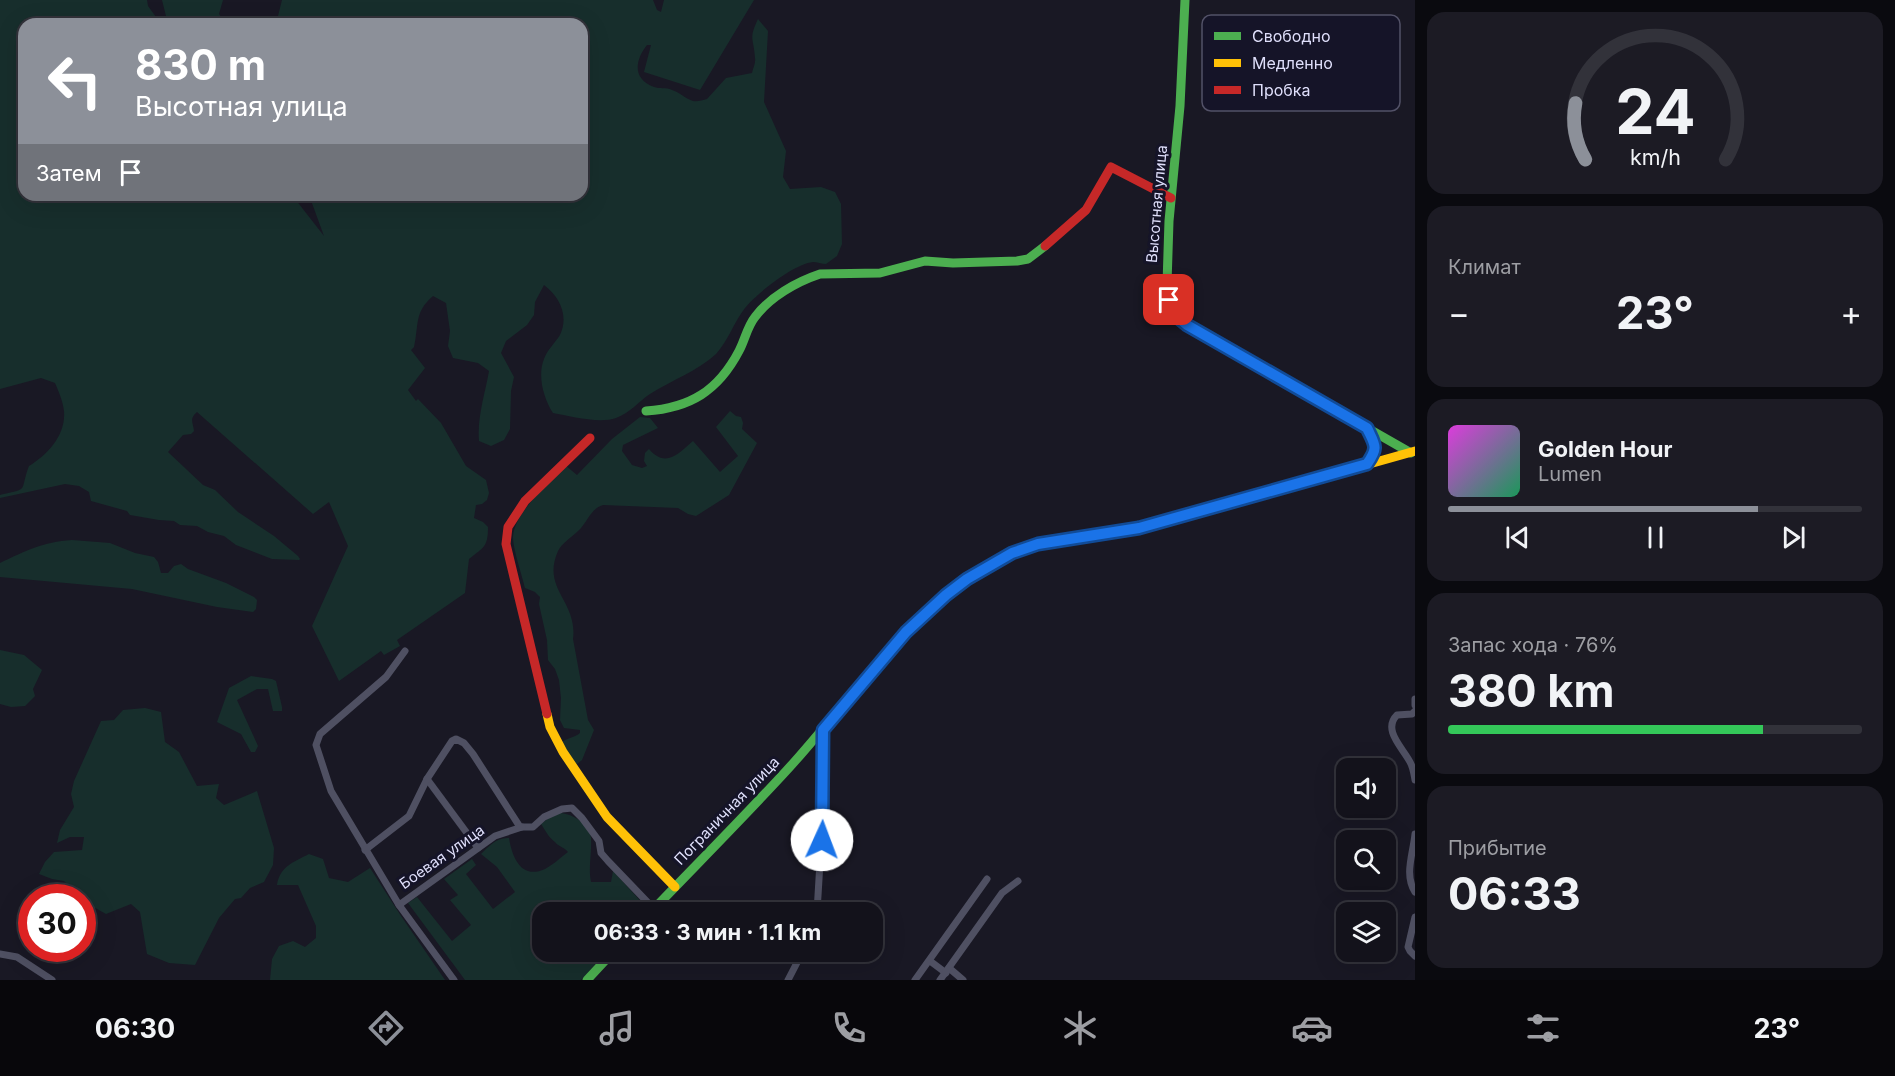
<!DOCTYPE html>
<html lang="ru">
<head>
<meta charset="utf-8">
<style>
	:root { --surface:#13121b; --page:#1c1b24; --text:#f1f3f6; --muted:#9d9ea3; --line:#32323a; --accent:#8c9099 }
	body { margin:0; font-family:Inter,sans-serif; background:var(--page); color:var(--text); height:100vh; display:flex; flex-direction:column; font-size:22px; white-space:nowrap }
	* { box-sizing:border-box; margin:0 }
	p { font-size:20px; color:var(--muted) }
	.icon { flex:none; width:33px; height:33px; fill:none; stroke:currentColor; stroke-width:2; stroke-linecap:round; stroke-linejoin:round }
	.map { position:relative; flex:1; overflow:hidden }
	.details { display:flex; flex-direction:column; gap:12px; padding:12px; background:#0a0a0f; width:480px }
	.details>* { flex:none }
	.guide { position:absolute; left:18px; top:18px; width:570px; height:183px; border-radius:18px; box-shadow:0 6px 24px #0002,0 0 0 2px var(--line); background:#8c9099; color:#fff; overflow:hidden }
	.buttons { position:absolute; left:1336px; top:758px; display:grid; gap:12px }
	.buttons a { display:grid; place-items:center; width:60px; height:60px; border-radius:12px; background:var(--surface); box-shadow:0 6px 24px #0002,0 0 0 2px var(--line); font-size:30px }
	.speed { position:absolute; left:18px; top:884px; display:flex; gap:12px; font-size:30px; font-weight:700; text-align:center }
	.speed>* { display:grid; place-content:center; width:78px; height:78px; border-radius:50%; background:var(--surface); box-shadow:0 6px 24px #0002,0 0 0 2px var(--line); line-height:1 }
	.speed .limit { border:9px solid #d22; background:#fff; color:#111 }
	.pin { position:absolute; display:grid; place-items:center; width:51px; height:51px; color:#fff; margin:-26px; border-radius:12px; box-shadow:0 3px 9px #0006 }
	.me { position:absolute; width:66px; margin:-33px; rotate:2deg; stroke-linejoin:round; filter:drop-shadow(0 0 4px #0008) }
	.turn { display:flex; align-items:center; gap:21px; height:126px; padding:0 18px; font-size:27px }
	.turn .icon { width:78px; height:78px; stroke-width:2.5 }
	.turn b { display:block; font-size:42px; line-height:51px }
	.then { display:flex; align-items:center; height:57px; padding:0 18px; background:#0003; gap:12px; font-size:22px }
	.big { font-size:45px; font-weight:700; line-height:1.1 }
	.details .widget { flex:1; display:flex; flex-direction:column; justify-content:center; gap:9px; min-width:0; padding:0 21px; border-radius:18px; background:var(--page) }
	.details .dial { align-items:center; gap:0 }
	.dial svg { height:156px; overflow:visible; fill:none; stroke:var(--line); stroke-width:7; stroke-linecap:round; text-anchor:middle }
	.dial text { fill:var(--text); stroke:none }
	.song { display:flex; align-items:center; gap:18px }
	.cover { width:72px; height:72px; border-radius:9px; background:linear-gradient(135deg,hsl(300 70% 55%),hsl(150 70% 35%)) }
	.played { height:6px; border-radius:3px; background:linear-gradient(90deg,var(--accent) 75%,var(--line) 75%) }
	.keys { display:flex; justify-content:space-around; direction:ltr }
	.heat { display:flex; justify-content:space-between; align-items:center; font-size:33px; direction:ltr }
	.charge { height:9px; border-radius:4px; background:linear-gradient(90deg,#34c759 76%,var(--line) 0) }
	.trip { position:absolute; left:532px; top:902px; width:351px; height:60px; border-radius:18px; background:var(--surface); box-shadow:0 6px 24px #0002,0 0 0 2px var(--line); font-weight:700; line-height:60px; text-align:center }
	.menu { display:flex; height:96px; justify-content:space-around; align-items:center; background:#08070b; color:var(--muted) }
	.menu .icon { width:42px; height:42px }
	.menu .selected { color:var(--accent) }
	.menu b { font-size:27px; color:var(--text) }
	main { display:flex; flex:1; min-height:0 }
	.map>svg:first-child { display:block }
	.green { fill:#172e2c }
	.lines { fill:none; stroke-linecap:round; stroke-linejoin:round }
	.street { stroke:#4f5062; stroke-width:7 }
	.fast { stroke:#4caf50; stroke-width:9 }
	.slow { stroke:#ffc107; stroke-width:9 }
	.jam { stroke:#c62828; stroke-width:9 }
	.route-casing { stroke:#114b97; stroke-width:15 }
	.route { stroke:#1a73e8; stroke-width:10 }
	.labels { text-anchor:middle; stroke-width:6; stroke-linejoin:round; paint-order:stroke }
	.street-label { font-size:15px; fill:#dfdffb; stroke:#151428 }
	.key { fill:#151428; stroke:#525167; stroke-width:1.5 }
	.key-label { font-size:16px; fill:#dfdffb }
</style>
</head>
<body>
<main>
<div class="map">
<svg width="1415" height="980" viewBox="0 0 1415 980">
	<rect width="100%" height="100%" fill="#191824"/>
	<g class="green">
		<path d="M0 0H147L148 6 161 24H24V195H292L324 236 309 195H582V24H276L282 0H653L657 10 661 12 664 0H754L700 90 644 72 651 45H647C635 60 632 79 654 87 659 89 666 87 672 90 679 92 686 99 693 101 697 102 703 100 707 99L726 78 752 73C753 68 756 63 755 58 754 38 748 40 758 19L768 31 764 102 786 151 783 177 790 189 821 187 835 192 841 204 842 244 837 256 826 264C822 264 817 262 813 262 794 264 757 293 745 308 734 322 728 341 716 354 698 371 670 381 650 394 638 402 630 413 616 418 599 424 570 416 553 413 544 399 537 376 544 359 547 350 555 343 560 335 569 316 560 297 544 285L535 302 534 315 527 325 506 341 501 353 514 377 511 391 510 429 504 440 491 446 479 441C477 417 485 394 489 371L478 363 453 358 448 346 450 331 446 303 433 296C414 312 419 325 414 347L411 350 425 368 408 390 416 401 418 399 441 423 466 466 486 480 489 493 487 500 482 504 476 505 474 518 483 522 488 527C488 547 484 547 469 559L465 593 397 640 400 646 384 655 381 651 339 681 312 626 348 546 329 502 313 514 197 412C189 419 193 422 194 431L191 434 183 435 168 452 203 485 215 490 238 512 274 536 298 556 300 559 299 560 272 559 236 545 224 536 208 532 197 526 180 525 174 521 159 520 130 515 127 511 91 501 89 492 79 486 65 484 0 498V495C31 488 19 492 29 466 48 454 66 435 64 411 63 402 59 392 55 383L41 378 0 389Z"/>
		<path d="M162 0H223L219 14 226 24H168Z"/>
		<path d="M730 411 736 416 741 417 743 423 742 429 757 443 729 495 696 516 688 514 678 508 603 505C590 509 588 522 578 531 572 537 562 543 558 551 541 589 578 601 573 639L588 720 594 730 582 760 577 764 572 761 561 743C566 738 574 738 580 733V730L564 728 560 720 561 698 559 680 555 669 548 660 547 640 539 604 540 597 535 592 525 588C522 575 513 549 513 537 514 513 549 483 566 466L577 475 612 439 640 417 650 418 658 428 623 445 622 451 632 465 642 468 647 466 644 461 645 453 649 449C666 469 679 453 693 441L720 472 738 456 716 427Z"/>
		<path d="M72 540 110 543 135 553 154 557 158 562 161 573H168L174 566 181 564 188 569 226 583 254 597 257 600 256 609 253 612 217 607 132 589 0 577V563C25 551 43 542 72 540Z"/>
		<path d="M0 650 24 655 42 670 33 689 35 696 25 706 11 707 0 704Z"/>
		<path d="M251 676 272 679 276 681 282 707V711H273L268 689H257L237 700 258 746 255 752H251L241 734 217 722 229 688Z"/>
		<path d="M145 708 161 712 165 742 179 752 197 786 219 784 216 798 224 805 257 791 274 848 273 865 264 882 250 888 241 898 235 899 219 918 195 965 169 963 147 954 140 912 131 904 106 914 83 901 82 897H79L64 881 52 879 39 874 45 862 54 852 82 850 84 837H70L57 843 60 830 74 807 71 794 74 781 101 721 114 720 123 710Z"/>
		<path d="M560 813C573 814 590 824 591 838 592 853 588 867 591 882H611L613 871 646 907 640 912H543V951H602L594 966 581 980H465L408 903 417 897 452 941 471 925 450 900 458 895 444 879 472 859 476 865 466 874 493 909 515 892 497 867 481 854C489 846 497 837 509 838 512 857 521 880 545 869 553 865 561 857 568 852 564 847 559 847 555 842 549 838 545 830 541 824L550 817Z"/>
		<path d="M309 854 323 859 329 878 348 882 370 868 401 916 445 980H270L272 959 279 946 293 941 305 947 316 938V926L298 885H277C280 866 294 862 309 854Z"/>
	</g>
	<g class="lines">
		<g class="street">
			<path d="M1415 699V705"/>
			<path d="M1415 711 1412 714 1397 715C1382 730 1403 748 1410 762 1413 767 1414 774 1415 780"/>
			<path d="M427 779 478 848"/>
			<path d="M1415 834C1413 854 1404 875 1415 892"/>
			<path d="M365 850 409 816 427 779 452 741 456 739 464 743 473 754 520 827H533L544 817 562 809 572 808 582 818 599 841 601 853 608 861 654 909"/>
			<path d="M399 905 331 791 316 745 320 734 386 677 405 651"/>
			<path d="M817 912 822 829 823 730"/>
			<path d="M1415 917 1408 947 1410 951 1415 956"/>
			<path d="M0 954 17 957 52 980"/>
			<path d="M930 961 946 973"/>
			<path d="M949 968 963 980"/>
			<path d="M454 980 399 905 495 836 522 827"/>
			<path d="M788 980 803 951"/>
			<path d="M915 980 987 879"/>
			<path d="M940 980 1002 893 1018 881"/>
		</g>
		<g class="fast">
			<path d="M1185 0 1180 106 1169 221 1167 284 1171 308 1177 317 1187 325 1411 453"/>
			<path d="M646 411C690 408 718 391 739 351 745 340 747 327 755 317 770 297 796 282 820 274L880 273 925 261 953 263 1017 261 1028 259 1045 246"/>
			<path d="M1367 428C1375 444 1377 448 1367 464"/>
			<path d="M651 912C696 865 743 818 787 770 853 698 906 613 992 564 1013 552 1033 543 1056 541"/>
			<path d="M587 980 614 951"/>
		</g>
		<g class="slow">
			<path d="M1056 541 1091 537 1145 527 1415 451"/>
			<path d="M547 714 550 727 563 752 607 817 675 887"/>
		</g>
		<g class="jam">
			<path d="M1045 246 1086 210 1111 167 1171 198"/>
			<path d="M547 714 506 544 508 527 525 501 590 438"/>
		</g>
	</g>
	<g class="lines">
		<g class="route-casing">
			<path id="route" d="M822 840 823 730 906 632 946 595 967 579 1012 553 1038 544 1139 528 1367 464C1379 447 1375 445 1367 428L1187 325 1175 315 1169 300"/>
		</g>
		<use href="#route" class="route"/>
	</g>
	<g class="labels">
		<g class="street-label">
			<text transform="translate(1157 204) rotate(-85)" y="5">Высотная улица</text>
			<text transform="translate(727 811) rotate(-46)" y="5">Пограничная улица</text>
			<text transform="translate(442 857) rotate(-35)" y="5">Боевая улица</text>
		</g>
	</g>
	<rect x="1202" y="15" width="198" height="96" rx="9" class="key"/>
	<rect x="1214" y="32" width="27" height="8" fill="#4caf50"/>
	<rect x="1214" y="59" width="27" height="8" fill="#ffc107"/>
	<rect x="1214" y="86" width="27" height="8" fill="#c62828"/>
	<g class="key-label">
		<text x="1252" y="42">Свободно</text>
		<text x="1252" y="69">Медленно</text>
		<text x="1252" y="96">Пробка</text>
	</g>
</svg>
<div class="buttons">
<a><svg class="icon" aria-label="sound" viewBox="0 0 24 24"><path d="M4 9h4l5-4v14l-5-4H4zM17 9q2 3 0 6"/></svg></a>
<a><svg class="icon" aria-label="search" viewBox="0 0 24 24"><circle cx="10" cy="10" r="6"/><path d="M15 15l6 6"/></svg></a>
<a><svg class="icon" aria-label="layers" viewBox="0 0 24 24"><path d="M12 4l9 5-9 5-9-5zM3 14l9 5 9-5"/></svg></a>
</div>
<div class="speed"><div class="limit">30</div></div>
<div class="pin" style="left:1169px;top:300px;background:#d93025"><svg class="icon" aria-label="arrive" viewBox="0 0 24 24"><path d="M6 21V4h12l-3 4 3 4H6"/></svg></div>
<svg class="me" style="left:822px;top:840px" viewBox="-20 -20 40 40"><circle r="19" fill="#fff"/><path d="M0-13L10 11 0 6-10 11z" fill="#1a73e8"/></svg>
<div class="trip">06:33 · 3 мин · 1.1 km</div>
<div class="guide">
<div class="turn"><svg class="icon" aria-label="left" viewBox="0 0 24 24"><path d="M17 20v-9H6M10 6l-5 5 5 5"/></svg><div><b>830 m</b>Высотная улица</div></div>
<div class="then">Затем<svg class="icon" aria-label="arrive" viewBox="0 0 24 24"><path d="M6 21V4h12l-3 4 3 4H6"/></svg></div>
</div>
</div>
<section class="details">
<div class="widget dial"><svg viewBox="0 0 100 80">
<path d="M14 69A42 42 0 1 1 86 69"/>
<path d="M14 69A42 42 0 0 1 9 40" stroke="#8c9099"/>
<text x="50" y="56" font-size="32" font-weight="700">24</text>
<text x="50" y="72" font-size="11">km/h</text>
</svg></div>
<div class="widget"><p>Климат</p>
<div class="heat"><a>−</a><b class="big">23°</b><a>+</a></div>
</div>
<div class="widget">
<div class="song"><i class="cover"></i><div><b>Golden Hour</b><p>Lumen</p></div></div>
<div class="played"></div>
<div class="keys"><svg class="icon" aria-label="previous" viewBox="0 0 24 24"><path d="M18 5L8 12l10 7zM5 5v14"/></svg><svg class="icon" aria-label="pause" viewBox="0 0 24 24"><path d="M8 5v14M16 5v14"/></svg><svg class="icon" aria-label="next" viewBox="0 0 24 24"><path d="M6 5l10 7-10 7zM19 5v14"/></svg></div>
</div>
<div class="widget"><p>Запас хода · 76%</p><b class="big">380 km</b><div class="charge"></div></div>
<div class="widget"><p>Прибытие</p><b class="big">06:33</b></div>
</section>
</main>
<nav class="menu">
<b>06:30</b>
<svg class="icon selected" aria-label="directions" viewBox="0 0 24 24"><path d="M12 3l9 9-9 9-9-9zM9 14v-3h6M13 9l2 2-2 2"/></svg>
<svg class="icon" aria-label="music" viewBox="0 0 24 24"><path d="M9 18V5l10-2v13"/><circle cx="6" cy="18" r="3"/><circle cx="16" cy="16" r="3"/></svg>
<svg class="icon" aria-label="phone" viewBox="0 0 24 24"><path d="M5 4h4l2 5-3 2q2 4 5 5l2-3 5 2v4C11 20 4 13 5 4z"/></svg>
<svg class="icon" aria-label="climate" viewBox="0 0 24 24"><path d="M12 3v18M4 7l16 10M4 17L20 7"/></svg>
<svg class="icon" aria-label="car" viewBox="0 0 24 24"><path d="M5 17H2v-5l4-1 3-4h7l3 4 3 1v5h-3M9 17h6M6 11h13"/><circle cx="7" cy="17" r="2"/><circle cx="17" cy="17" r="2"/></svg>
<svg class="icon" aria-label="filters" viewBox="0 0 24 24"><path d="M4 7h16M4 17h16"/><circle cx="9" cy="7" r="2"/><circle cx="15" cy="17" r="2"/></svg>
<b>23°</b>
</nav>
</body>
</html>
